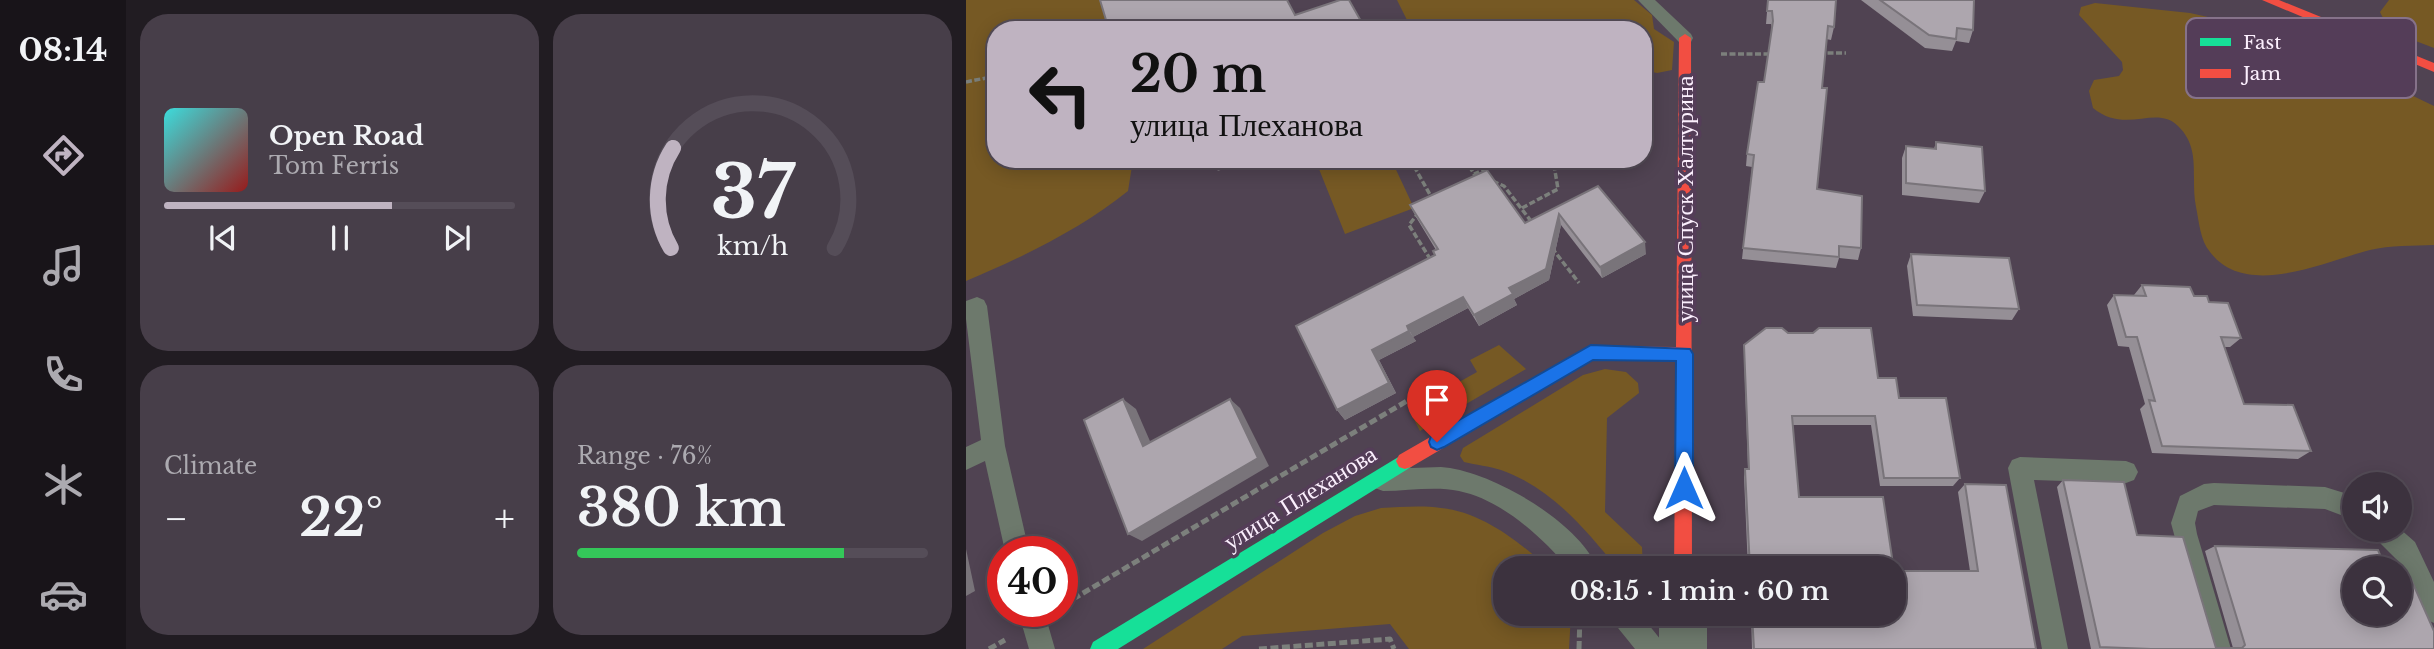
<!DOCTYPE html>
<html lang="en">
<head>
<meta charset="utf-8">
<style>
	:root { --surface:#3c323e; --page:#473e49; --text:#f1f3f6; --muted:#acaab0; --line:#554d58; --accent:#bfb3c1 }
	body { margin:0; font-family:"Libre Baskerville",serif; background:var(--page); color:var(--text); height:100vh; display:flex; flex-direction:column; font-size:26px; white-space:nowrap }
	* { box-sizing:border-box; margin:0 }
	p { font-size:23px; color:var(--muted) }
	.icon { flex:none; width:38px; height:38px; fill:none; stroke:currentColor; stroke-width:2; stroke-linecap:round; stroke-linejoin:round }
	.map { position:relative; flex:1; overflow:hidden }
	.drawer { display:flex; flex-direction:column; gap:14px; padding:14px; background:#211c22; width:840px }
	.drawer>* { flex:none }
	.top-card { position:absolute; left:21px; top:21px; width:665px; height:147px; border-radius:28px; box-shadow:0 4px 18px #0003,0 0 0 2px var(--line); background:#bfb3c1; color:#111; overflow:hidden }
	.fabs { position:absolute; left:1376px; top:472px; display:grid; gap:14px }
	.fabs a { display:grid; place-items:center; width:70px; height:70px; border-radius:50%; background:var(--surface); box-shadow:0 4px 18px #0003,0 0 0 2px var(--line); font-size:35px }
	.speed { position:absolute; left:21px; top:536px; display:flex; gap:14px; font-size:35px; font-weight:700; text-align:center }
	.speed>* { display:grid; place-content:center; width:91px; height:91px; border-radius:50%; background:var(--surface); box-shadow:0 4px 18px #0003,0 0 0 2px var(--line); line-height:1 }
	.speed .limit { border:10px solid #d22; background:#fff; color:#111 }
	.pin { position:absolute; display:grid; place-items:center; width:60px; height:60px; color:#fff; margin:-72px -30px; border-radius:50% 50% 50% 0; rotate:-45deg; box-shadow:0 0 7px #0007 }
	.pin .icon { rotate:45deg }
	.me { position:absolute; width:77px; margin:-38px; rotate:0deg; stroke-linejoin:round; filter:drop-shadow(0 0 5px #0008) }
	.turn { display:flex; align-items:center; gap:24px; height:147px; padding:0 28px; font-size:32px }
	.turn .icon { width:91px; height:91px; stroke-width:2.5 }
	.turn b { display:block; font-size:49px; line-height:60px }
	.big { font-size:52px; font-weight:600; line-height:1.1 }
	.drawer .widget { flex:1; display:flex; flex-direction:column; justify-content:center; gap:10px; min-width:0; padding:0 24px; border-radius:28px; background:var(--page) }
	.drawer .dial { align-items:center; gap:0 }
	.dial svg { height:182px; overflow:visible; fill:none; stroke:var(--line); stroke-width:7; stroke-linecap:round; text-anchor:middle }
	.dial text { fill:var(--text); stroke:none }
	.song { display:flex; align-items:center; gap:21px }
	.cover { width:84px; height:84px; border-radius:10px; background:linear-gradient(135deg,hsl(180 70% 55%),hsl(0 70% 35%)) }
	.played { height:7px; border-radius:4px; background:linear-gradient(90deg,var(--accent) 65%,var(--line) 65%) }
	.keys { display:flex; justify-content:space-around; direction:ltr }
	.heat { display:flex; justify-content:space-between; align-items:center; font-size:38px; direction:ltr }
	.charge { height:10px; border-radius:5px; background:linear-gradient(90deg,#34c759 76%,var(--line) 0) }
	.drawer .tiles { flex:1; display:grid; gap:14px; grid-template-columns:repeat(2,1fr) }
	.trip { position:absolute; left:527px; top:556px; width:413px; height:70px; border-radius:28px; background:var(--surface); box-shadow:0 4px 18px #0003,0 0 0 2px var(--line); font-weight:600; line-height:70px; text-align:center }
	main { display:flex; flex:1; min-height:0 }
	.menu { display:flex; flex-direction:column; width:126px; justify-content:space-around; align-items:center; background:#181419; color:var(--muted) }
	.menu .icon { width:49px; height:49px }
	.menu .active { color:var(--accent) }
	.menu b { font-size:32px; color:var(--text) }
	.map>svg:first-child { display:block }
	.green { fill:#765924 }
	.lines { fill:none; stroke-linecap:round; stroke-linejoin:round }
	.path-far1 { stroke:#7c807c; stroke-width:3.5; stroke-dasharray:6 2.5; stroke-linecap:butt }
	.path { stroke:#7c807c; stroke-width:5; stroke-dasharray:8 3.5; stroke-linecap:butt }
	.lane { fill:#6d796c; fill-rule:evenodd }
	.street { fill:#6d796c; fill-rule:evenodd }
	.fast { fill:#16e098; fill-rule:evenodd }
	.jam { fill:#f24e42; fill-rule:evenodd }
	.wall { fill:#958f96 }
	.shaded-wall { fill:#79747a }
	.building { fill:#ada6ae; stroke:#79747a; stroke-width:2 }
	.route { fill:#1a73e8; stroke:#114b97; stroke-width:2 }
	.labels { text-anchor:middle; stroke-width:7; stroke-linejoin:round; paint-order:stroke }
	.street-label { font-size:24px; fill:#fbeffd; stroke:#543d58 }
	.key { fill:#543d58; stroke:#86728a; stroke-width:2 }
	.key-label { font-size:19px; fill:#fbeffd }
</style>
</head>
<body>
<main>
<nav class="menu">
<b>08:14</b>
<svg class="icon active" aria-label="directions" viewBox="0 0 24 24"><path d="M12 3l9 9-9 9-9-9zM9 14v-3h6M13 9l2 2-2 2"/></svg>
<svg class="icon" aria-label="music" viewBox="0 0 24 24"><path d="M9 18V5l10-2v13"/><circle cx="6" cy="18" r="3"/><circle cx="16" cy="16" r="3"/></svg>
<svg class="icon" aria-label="phone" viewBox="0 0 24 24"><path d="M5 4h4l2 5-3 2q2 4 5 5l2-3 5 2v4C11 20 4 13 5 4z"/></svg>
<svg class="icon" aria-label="climate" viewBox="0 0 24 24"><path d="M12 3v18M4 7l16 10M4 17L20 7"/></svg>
<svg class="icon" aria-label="car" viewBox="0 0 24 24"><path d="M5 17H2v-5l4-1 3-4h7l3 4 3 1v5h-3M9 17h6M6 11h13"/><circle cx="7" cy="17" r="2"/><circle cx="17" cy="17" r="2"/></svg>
</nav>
<section class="drawer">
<div class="tiles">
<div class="widget">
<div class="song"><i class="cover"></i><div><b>Open Road</b><p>Tom Ferris</p></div></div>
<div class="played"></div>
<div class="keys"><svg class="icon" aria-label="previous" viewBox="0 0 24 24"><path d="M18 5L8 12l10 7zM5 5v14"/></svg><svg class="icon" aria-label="pause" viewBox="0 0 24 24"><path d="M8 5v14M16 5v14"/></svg><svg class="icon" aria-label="next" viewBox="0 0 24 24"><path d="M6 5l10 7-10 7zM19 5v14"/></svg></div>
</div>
<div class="widget dial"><svg viewBox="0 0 100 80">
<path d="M14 69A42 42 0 1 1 86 69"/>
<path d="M14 69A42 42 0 0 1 15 25" stroke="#bfb3c1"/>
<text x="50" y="56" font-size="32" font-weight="700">37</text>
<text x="50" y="72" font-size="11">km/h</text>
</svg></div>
<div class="widget"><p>Climate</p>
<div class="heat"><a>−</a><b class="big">22°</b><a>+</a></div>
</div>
<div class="widget"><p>Range · 76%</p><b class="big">380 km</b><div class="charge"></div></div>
</div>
</section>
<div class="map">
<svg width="1468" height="649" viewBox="0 0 1468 649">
	<rect width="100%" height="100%" fill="#504352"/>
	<g class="green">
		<path d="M0 0H153L157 30H30V159H181L166 166 162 191C115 229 55 258 0 281Z"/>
		<path d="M431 0H668L686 15 688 29 708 42 706 70 691 73 677 70V30H446Z"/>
		<path d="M1423 0H1468V48C1448 40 1423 33 1414 12Z"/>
		<path d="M1129 3 1224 13 1318 34 1468 106V245C1448 246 1424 245 1404 250 1360 261 1280 300 1244 252 1234 240 1233 221 1230 207 1224 178 1236 149 1212 126 1190 104 1160 135 1127 108L1123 91 1128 80 1153 76 1157 70 1156 62 1113 15 1115 7Z"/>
		<path d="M349 159H425L448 208 379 234Z"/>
		<path d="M533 345 560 369 454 431 443 410 511 372 504 360Z"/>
		<path d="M639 369 660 372 672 383 673 393 641 418 639 512 676 547 677 569H652C619 529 586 488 535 470 523 466 510 465 498 462L494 456 497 448 617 375Z"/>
		<path d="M415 508C435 507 456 505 475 508 516 512 554 542 583 569H539V614H605L603 649H443L424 624 276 636 256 649H177L357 533 389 516Z"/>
	</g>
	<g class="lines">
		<g class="path-far1">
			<path d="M853 53H880"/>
			<path d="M755 54H806"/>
			<path d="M0 82 30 76"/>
			<path d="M444 159 467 200"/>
			<path d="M499 159 508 174 517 170 524 180 538 186 568 225"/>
			<path d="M556 208 592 189 587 159"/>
			<path d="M453 212 443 225 466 262"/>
			<path d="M586 248 613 283"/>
		</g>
		<g class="path">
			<path d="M97 605 478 379"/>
			<path d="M23 649 39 640"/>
			<path d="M293 649 424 639 428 649"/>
			<path d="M613 649 614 614"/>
		</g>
		<g class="lane">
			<path d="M672 0H689L725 34 727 38 725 42H713Z"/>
			<path d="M11 297 18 300 21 306 39 446 63 551H39L19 461 0 470V447L15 440 0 319V301Z"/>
			<path d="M1054 457 1160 461 1168 464 1172 472 1168 480 1160 483 1068 480 1102 649H1076L1042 468 1046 460Z"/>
			<path d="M475 467C524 470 613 522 632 569H603C576 537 536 500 493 491 469 486 442 491 417 491L409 488 405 480 409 472 417 469Z"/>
			<path d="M1248 483 1359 487 1388 496V520L1359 509 1248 505 1232 511 1229 523 1231 534 1265 649H1239L1205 523 1214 496 1238 484Z"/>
			<path d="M1433 528 1449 542 1468 582V623L1459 619 1431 560 1409 538 1406 530H1433Z"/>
			<path d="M52 611H78L89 649H63Z"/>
			<path d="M644 614H674L695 640 699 649H669L648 623Z"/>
		</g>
		<rect class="street" x="693" y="614" width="48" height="35"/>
		<path class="fast" d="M439 453 445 455 448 461 445 467 152 649H124L127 642Z"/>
		<g class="jam">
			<path d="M1296 0H1313L1468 63V72Z"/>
			<path d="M719 34 725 38 726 569H708L710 361 627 360 445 467 439 469 433 467 430 461 433 455 619 348 625 346 710 347 713 38Z"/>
		</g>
	</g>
	<g class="wall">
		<path d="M802 0 868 27 865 40 860 39 856 88 851 189 895 248 892 260 873 258 870 268 776 259 786 167 780 166 781 154 798 82 806 30 805 24H800Z"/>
		<path d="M895 0H1008L1007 30 1003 43 990 41 986 51 959 48Z"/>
		<path d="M970 142 1019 191 1013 203 936 195V158L940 146 968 149Z"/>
		<path d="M632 186 680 254 636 278 595 225 583 280 548 299 551 305 513 326 502 308 447 337 450 341 413 360 430 393 379 420 371 410 469 255 470 250 450 217 444 205 559 223Z"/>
		<path d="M945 254 1053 309 1046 320 947 316 941 266Z"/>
		<path d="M1176 285 1228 296 1243 302 1275 338 1264 347H1258L1278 404 1345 451 1332 459 1186 453 1174 409 1179 404 1163 347 1152 346 1141 305 1148 295 1168 296V295Z"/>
		<path d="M800 328H816L822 333H847L853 328H905L912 378H930L933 398H980L994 478 987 486H914L905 425H827L833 497H917L928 571H1004L992 492 999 484 1040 485 1070 649H786L785 614H928V569H782L778 477 779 469H782L778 355V345Z"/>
		<path d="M1097 480 1171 535 1250 648H1267L1239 551 1249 546 1388 569 1468 649H1125L1091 487Z"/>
	</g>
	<g class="shaded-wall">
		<path d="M243 159H282L252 171Z"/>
		<path d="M593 214 595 225 583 280 548 299 551 305 513 326 508 315 543 288Z"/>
		<path d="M679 242 680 254 636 278 634 267Z"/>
		<path d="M497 297 502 308 447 337 441 326Z"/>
		<path d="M443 331 450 341 413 360 430 393 379 420 371 410 406 350Z"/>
		<path d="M157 399 170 409 190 455 177 446Z"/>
		<path d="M264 399 274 408 303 466 176 541 162 534Z"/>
		<path d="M0 549 9 591 0 596Z"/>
	</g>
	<g class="building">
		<path d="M134 0H321L329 15 374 0H383L400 30H143Z"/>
		<path d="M802 0H870L868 27 862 26 856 88H861L851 189 896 196 895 248 873 246V257L777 248 788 155 781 154 792 82H798L807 21 806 11H801Z"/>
		<path d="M914 0H1008L1007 30 991 28 990 39 963 35Z"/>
		<path d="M970 142 1016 147 1019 191 940 183V146L970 149Z"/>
		<path d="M521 170 559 223 632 186 679 242 634 267 593 214 580 269 543 288 547 294 508 315 497 297 441 326 443 331 406 350 423 383 371 410 330 326 469 255 467 251 472 249 444 205Z"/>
		<path d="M945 254 1043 258 1053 309 951 305Z"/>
		<path d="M1176 285 1224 287 1228 296H1241L1243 302 1262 303 1275 338 1255 337 1278 404 1327 405 1345 451 1196 446 1183 400 1189 401 1171 337H1160L1148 295 1180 296Z"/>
		<path d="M800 328H816L822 333H847L853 328H905L912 378H930L933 398H980L994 478H918L909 416H826L833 497H917L928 571H1012L999 484 1040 485 1070 649H788L786 614H928V569H784L779 469H783L778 345Z"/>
		<path d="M157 399 177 446 264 399 292 458 162 534 118 420Z"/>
		<path d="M1097 480 1158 482 1171 535 1217 537 1250 648H1276L1279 645 1249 546 1412 550 1420 569H1388V614H1433V579H1445L1468 631V649H1185L1134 647Z"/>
	</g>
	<path class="route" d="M625 345 724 349 727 354V488L724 495 718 497 711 495 709 488 710 361 627 360 478 447 471 450 465 447 463 442 465 436Z"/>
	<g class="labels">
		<g class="street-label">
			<text transform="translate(719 199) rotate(-90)" y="8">улица Спуск Халтурина</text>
			<text transform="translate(334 498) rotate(-32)" y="8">улица Плеханова</text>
		</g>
	</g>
	<rect x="1220" y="18" width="230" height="80" rx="10" class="key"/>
	<rect x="1234" y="38" width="31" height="8" fill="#16e098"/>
	<rect x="1234" y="69" width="31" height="9" fill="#f24e42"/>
	<g class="key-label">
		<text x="1277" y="49">Fast</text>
		<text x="1277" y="80">Jam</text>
	</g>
</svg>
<div class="fabs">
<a><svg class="icon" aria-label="sound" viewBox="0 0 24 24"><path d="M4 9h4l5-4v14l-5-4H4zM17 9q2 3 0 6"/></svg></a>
<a><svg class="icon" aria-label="search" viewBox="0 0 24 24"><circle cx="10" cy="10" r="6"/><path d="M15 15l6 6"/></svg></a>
</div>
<div class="speed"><div class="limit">40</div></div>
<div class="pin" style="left:471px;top:442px;background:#d93025"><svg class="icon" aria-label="arrive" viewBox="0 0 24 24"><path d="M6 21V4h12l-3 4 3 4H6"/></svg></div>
<svg class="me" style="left:718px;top:488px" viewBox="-20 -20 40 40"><path d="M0-17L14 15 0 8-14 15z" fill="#1a73e8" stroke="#fff" stroke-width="4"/></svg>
<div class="trip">08:15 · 1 min · 60 m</div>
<div class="top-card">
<div class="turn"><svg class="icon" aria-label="left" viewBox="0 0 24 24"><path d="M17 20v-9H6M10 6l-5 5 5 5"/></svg><div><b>20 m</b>улица Плеханова</div></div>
</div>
</div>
</main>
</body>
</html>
